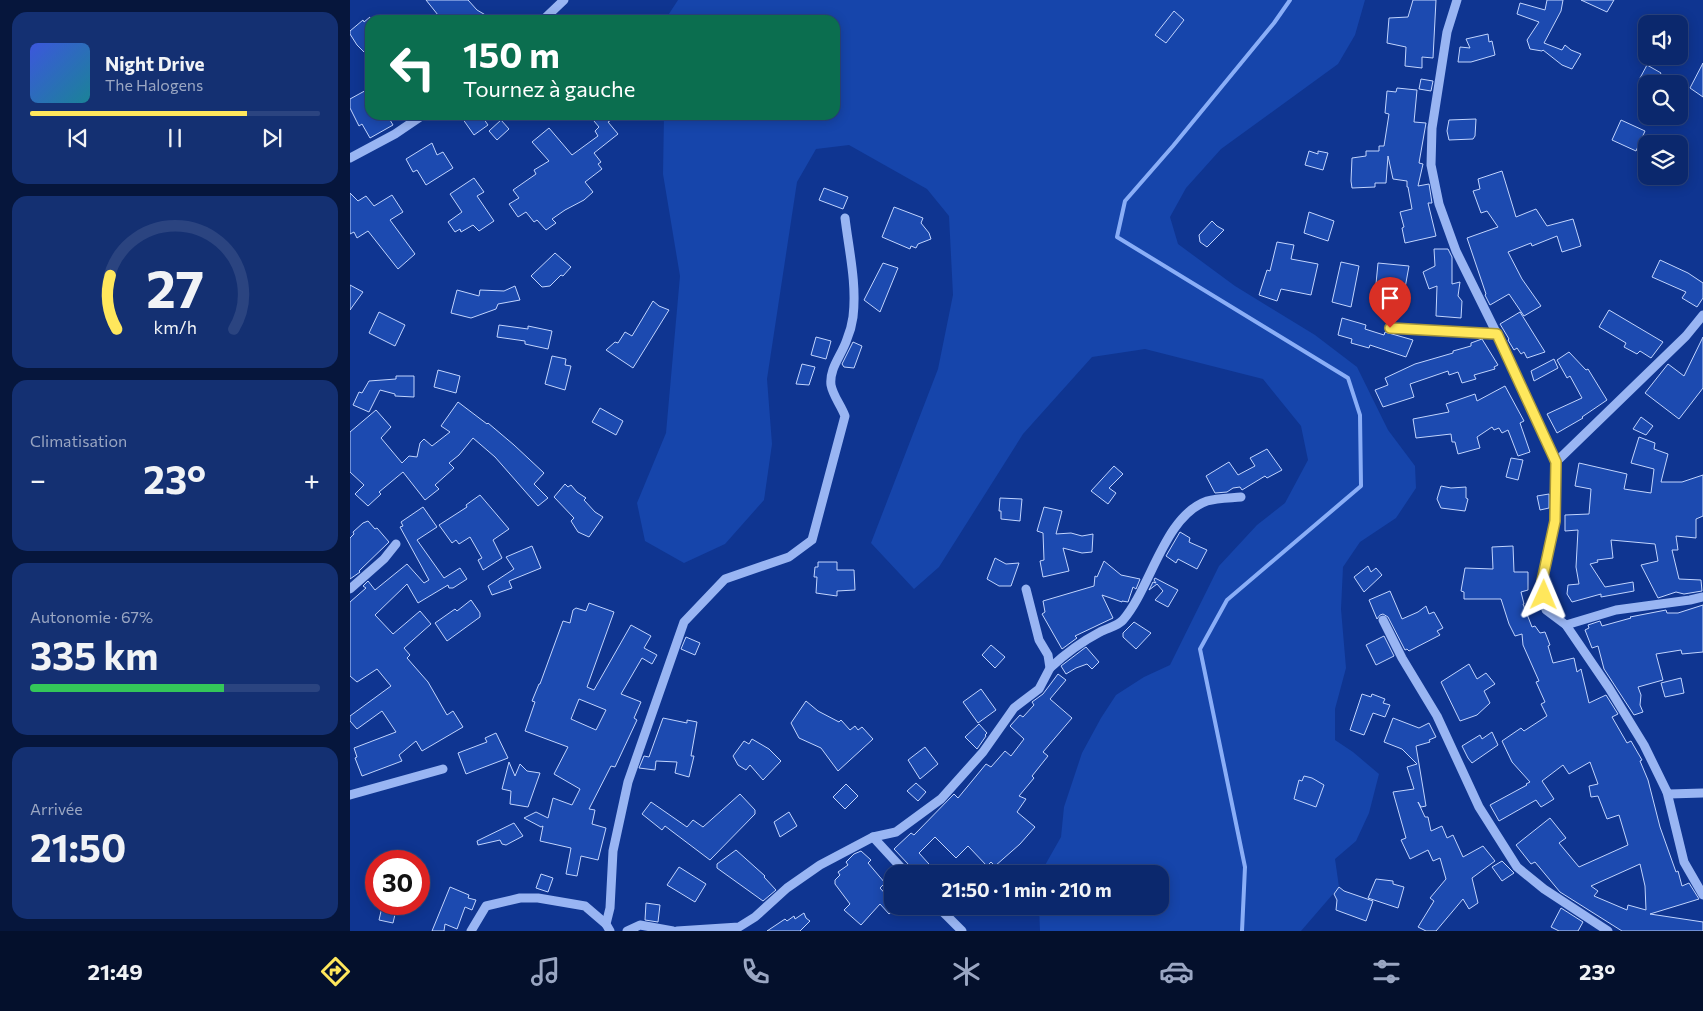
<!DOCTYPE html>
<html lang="fr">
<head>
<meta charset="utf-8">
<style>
	:root { --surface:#0b286d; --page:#143072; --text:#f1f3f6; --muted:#9aa6c2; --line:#2b4480; --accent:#ffe75c }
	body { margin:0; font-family:Commissioner,sans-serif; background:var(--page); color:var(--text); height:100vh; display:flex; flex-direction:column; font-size:19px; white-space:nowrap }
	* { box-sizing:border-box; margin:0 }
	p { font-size:16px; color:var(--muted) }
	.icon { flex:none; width:28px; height:28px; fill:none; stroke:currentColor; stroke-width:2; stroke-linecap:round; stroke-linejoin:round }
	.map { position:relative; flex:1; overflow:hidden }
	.details { display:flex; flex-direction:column; gap:12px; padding:12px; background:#06163c; width:350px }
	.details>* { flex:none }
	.banner { position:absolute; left:15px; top:15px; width:475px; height:105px; border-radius:15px; box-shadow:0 2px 12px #0003,0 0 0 1px var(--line); background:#0b6e4f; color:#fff; overflow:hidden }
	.tools { position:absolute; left:1288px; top:15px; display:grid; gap:10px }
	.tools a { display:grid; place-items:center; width:50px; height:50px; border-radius:10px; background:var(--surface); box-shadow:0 2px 12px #0003,0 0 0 1px var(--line); font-size:25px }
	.speed { position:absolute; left:15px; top:850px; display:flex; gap:10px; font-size:25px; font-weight:700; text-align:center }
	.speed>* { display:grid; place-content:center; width:65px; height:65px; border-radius:50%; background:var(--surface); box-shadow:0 2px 12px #0003,0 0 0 1px var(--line); line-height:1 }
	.speed .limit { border:8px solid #d22; background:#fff; color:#111 }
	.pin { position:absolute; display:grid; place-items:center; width:42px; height:42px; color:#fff; margin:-51px -21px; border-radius:50% 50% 50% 0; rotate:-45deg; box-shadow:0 0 5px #0007 }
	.pin .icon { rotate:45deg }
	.me { position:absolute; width:55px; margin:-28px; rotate:1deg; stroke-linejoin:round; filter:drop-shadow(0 0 4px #0008) }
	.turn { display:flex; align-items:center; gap:18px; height:105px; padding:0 15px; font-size:22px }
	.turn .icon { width:65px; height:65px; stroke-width:2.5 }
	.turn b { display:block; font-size:35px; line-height:42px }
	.big { font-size:38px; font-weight:700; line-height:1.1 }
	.details .card { flex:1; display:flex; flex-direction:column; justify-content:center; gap:8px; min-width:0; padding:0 18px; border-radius:15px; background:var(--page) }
	.details .dial { align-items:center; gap:0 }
	.dial svg { height:130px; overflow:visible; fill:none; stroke:var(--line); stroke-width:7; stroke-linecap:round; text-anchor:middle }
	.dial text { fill:var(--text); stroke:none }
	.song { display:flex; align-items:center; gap:15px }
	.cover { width:60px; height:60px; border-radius:8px; background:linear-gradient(135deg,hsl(230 70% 55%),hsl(190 70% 35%)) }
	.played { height:5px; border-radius:2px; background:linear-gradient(90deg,var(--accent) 75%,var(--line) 75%) }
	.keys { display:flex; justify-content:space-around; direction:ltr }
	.heat { display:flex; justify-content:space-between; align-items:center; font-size:28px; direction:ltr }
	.charge { height:8px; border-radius:4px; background:linear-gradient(90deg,#34c759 67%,var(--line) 0) }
	.trip { position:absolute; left:534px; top:865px; width:285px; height:50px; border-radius:15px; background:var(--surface); box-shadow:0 2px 12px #0003,0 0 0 1px var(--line); font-weight:700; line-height:50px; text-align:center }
	.tabs { display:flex; height:80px; justify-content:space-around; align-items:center; background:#04102c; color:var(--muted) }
	.tabs .icon { width:35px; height:35px }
	.tabs .current { color:var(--accent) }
	.tabs b { font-size:22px; color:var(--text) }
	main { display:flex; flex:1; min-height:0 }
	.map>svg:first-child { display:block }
	.green { fill:#1645ab }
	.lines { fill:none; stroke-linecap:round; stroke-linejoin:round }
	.stream { stroke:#8aaef7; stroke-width:4 }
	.building { fill:#1c4ab0; stroke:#c1d4fe; fill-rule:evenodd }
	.minor { stroke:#99b5f3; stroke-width:9 }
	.route-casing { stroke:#a6963c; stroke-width:12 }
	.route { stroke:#ffe75c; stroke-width:9 }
</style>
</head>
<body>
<main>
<section class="details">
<div class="card">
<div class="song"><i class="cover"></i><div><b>Night Drive</b><p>The Halogens</p></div></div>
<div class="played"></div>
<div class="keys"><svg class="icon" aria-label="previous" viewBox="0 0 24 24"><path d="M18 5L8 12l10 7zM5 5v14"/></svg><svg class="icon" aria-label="pause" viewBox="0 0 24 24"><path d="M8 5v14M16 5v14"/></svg><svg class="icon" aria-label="next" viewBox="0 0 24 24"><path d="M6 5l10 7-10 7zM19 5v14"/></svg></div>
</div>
<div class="card dial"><svg viewBox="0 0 100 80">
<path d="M14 69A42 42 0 1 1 86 69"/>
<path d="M14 69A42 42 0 0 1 10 36" stroke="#ffe75c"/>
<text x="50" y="56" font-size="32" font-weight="700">27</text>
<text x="50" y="72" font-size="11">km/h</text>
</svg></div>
<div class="card"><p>Climatisation</p>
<div class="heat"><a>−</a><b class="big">23°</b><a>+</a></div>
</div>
<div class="card"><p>Autonomie · 67%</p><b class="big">335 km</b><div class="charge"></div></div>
<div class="card"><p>Arrivée</p><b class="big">21:50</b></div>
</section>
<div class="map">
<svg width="1353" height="931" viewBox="0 0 1353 931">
	<rect width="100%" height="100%" fill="#0f3591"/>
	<path class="green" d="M328 0H1015L1005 35 988 64 871 149 836 188 820 217 828 244 885 286 965 335 1007 367 1038 430 1065 466 1066 488 1046 518 1010 542 993 567 991 609 996 668 985 709V740L1003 752 1029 774 1019 813 1006 841 985 859 989 887 951 931H690L689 906H810V874H690L711 837 714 807 732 753 751 718 766 695 794 677 820 665 869 566 907 525 935 503 958 460 951 426 913 379 795 349 742 357 673 434 589 567 564 589 521 543 588 369 603 295 599 216 577 189 499 145 466 149 447 182 417 379 422 444 414 500 375 544 334 563 295 541 287 503 316 433 330 276 313 174 314 115H485V20H315Z"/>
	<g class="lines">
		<path class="stream" d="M892 931 895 867 850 649 877 600 1011 486 1010 415 998 378 767 237 775 201 823 146 924 23 940 0"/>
	</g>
	<g class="building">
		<path d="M76 0H118L127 10 144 20H92Z"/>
		<path d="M1063 0H1086L1083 58 1072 57V68L1055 66 1056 47 1037 43 1039 18 1058 17Z"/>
		<path d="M1197 0H1213L1211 11 1194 43 1212 50 1215 45 1221 50 1231 54 1222 69 1212 65 1193 50 1192 51 1180 49 1177 40 1189 22 1167 14 1170 3 1195 10Z"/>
		<path d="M1231 0H1264L1257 12Z"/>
		<path d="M824 11 834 20 816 43 805 35Z"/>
		<path d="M20 17V58L7 45 0 34V31L13 20 14 22Z"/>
		<path d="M1138 34 1139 42 1142 41 1145 55 1121 62H1108L1110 47 1120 48 1116 39Z"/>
		<path d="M1353 63V97L1340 88Z"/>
		<path d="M1297 65 1311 73 1305 84H1296L1290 78Z"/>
		<path d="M1071 79 1083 81 1081 91 1069 89Z"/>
		<path d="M20 88V115H37L43 125 20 138 12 124 9 126 0 108V99Z"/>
		<path d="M1047 88 1067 90 1064 122 1076 123 1069 163 1073 164 1068 186 1079 184 1082 203H1078L1086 236 1055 243 1052 228 1054 227 1050 212 1062 209 1058 187H1057V181L1043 179 1038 156 1036 183H1025V187L1002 188 1001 181 1002 158 1016 156V151H1029V146H1034L1039 114 1035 113 1037 91 1046 92Z"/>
		<path d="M110 115H131L138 125 124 135Z"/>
		<path d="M251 115H269L258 122 268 134 244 153 251 162 248 164 252 169 235 182 243 192 234 200 215 210 202 219 206 223 196 230 187 220 184 222 176 212 168 217 159 204 169 198 163 190 186 174 184 170 199 161 182 142 199 128 222 155 248 136 245 131 249 127 244 121Z"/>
		<path d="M1126 119 1125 136 1123 139 1099 140 1097 131 1099 120Z"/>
		<path d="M151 120 159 129 147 140 139 131Z"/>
		<path d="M1271 120 1295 131 1286 151 1262 140Z"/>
		<path d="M82 143 87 155 93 152 103 168 76 185 67 170 63 172 56 159Z"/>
		<path d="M959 151 968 154V151L978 153 973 170 955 165Z"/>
		<path d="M1152 171 1166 217 1186 209 1197 226 1223 219 1231 246 1212 252 1207 236 1182 246 1181 243 1158 252 1172 279 1191 306 1174 316 1159 294 1140 305 1135 295 1136 294 1117 238 1148 227 1137 211 1131 213 1123 191 1130 189 1128 179Z"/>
		<path d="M124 178 134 192 127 196 144 221 129 231 123 225 111 232 110 229 105 232 98 222 112 212 100 194Z"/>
		<path d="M474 188 498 197 493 209 469 200Z"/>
		<path d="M0 193 8 201 16 196 24 206 42 195 53 212 40 220 65 254 48 269 18 231 7 238 4 232 0 234Z"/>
		<path d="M544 207 573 218 571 223 579 233 581 239 568 244 566 248 561 246 560 249 532 237Z"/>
		<path d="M959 212 984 221 978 241 954 233Z"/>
		<path d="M862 221 867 226 874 230 857 247 850 242 849 235Z"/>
		<path d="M927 242 944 245 941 259 968 264 961 295 931 289 927 301 909 295 917 270 920 271Z"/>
		<path d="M1084 249H1098L1102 257V284L1110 282 1108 296 1112 301 1111 318 1086 316 1087 286 1079 289 1073 272 1085 266Z"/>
		<path d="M205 253 221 267 213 276 211 275 200 286 192 287 181 276Z"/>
		<path d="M1310 260 1338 273 1353 283V298L1347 307 1332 298 1336 292 1302 277Z"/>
		<path d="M991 262 1009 266 1001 307 982 302Z"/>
		<path d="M533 263 548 268 530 312 514 300Z"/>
		<path d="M1028 263 1059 266 1055 288 1040 287V304L1028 303 1031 284H1026Z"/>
		<path d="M0 285 13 292 0 310Z"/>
		<path d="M165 286 170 300 148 304 146 309 121 318 101 313 107 290 129 296 130 290 154 291Z"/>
		<path d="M303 301 309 306 319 310 283 368 256 350 265 342 268 343 275 332 282 336Z"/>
		<path d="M1259 310 1313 342 1301 358 1290 351 1287 354 1274 347 1276 343 1249 327Z"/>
		<path d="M29 312 55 325 45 346 19 333Z"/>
		<path d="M1170 312 1195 352 1177 358 1174 352 1171 354 1167 348 1164 350 1158 340 1159 339 1150 324Z"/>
		<path d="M992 318 1016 325 1015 329 1034 335 1035 332 1063 340 1056 357 1020 345 1019 348 1001 343 1002 339 988 335Z"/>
		<path d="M149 325 178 329V326L202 331 198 349 175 344V341L147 337Z"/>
		<path d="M466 337 481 341 476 359 461 355Z"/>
		<path d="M1353 337V388L1329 419 1295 393 1318 364 1334 376Z"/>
		<path d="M1132 339 1148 365 1144 367 1145 369 1124 375 1126 379 1112 383 1108 372 1099 375 1098 371 1060 384 1064 397 1033 407 1025 390 1038 385 1035 378 1065 364 1103 353V351L1121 346V343Z"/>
		<path d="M503 342 512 346 504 368 494 367 492 364Z"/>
		<path d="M1219 352 1236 370 1238 369 1257 400 1232 417 1233 418 1207 433 1197 414 1232 398 1220 376 1217 378 1207 360Z"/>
		<path d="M202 356 216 359 215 365 221 366 215 390 195 384Z"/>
		<path d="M1204 359 1208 368 1184 381 1181 371Z"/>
		<path d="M452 364 465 367 459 385 446 384Z"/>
		<path d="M88 370 110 376 106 393 84 387Z"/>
		<path d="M46 376H64V397L45 396V394L30 390 19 412 3 405 9 392 12 393 19 381 46 379Z"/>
		<path d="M1155 386 1174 421 1170 423 1180 452 1168 456 1158 430 1152 433 1149 428 1144 430 1142 427 1127 437 1130 448 1108 454 1105 442H1102L1101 434 1066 438 1063 419 1099 412 1096 404 1125 394 1127 401Z"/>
		<path d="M108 402 137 424 138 423 164 445 194 473 184 484 198 498 188 506 145 457 123 438 109 455 99 463 104 468 85 485 89 489 75 500 53 472 29 492 31 494 18 506 5 494 14 485 0 472V432L26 410 41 427 31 438 52 463 59 456 67 457 70 443 74 439 82 446 100 432 91 426Z"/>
		<path d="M250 408 273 421 266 435 242 422Z"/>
		<path d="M1291 417 1303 426 1296 435 1283 429Z"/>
		<path d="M1289 437 1305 443 1304 449 1318 454 1311 482H1332L1353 475V516L1346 519V538L1326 536 1328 550H1322L1329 579 1351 580 1352 591 1334 594 1326 592 1308 598 1291 565 1308 561 1305 544 1261 540 1263 558 1247 560 1248 562 1240 564 1255 587 1283 582 1284 591 1251 597V594L1222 602 1217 594 1218 585 1229 584 1226 567 1228 530 1215 531V515L1239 514 1241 489 1225 486 1229 463 1277 474 1274 489 1301 493 1304 469 1281 463Z"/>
		<path d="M917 449 932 470 917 478 915 476 892 490 890 487 883 488 877 492 865 493 856 476 879 462 888 475 905 466 900 458Z"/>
		<path d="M1161 458 1173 460 1168 480 1156 477Z"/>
		<path d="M764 466 773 474 759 488 766 493 758 504 741 491Z"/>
		<path d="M215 484 218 487 221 485 227 492 236 498 234 500 245 512 253 517 239 537 228 532 221 521 224 518 204 497Z"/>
		<path d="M1091 486 1101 488 1116 487V498L1118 499 1115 511 1091 508 1087 499Z"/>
		<path d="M1199 494V508L1190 510 1187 496Z"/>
		<path d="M130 495 159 529 143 540 152 558 133 570 128 560 132 558 120 537 109 544 106 540 102 543 89 525 117 507 116 505Z"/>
		<path d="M650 498 672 499 670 521 651 519V511H649Z"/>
		<path d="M73 507 87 527 67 540 94 578 110 568 117 579 103 588H99L98 585 68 603 57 584 25 615 43 634 70 611 81 624 54 648 60 655 57 658 78 682 97 715 103 711 113 727 72 751 66 741 49 755 52 761 12 776 5 758 7 757 4 748 46 732 32 711 7 729 0 721V716L41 686 27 669 7 682 0 676V602L16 588 13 586 18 581 25 590 57 564 74 583 79 580 50 527 53 526 51 522Z"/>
		<path d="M694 507 712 511 706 534 721 533 732 536 743 534 742 552 732 553 713 548 719 571 693 577 690 561 694 560 693 533 687 531Z"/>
		<path d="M18 521 25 529 27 528 39 542 9 571 10 572 0 579V538L4 534 3 532 13 523Z"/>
		<path d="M830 532 840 538 839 542 857 550 847 569 828 559 826 563 816 556Z"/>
		<path d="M182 546 191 568 159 581 162 588 142 595 138 586 164 569 156 557Z"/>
		<path d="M1163 546 1164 572H1178V590L1171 592 1174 604H1173L1182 627 1185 626 1190 633 1195 632 1200 645 1198 646 1203 663 1224 658 1227 672 1231 669 1239 703 1256 695 1268 714 1262 717 1277 743 1281 741 1292 760 1290 761 1298 780 1310 827 1326 872 1328 871 1332 886 1339 883 1349 899 1300 914 1353 922V931H1272L1210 892 1185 862 1181 864 1166 845 1200 818 1216 838 1209 843 1229 867 1278 845 1269 815 1257 819 1248 796 1241 797 1239 786 1248 784 1240 762 1219 774 1213 765 1192 781 1204 799 1191 807 1186 800 1149 821 1140 805 1177 785 1176 784 1180 782 1162 762 1152 741 1171 728 1174 731 1197 716 1191 704 1195 702 1186 682 1189 681 1173 645 1172 634 1165 636 1159 624 1151 599H1114V592L1111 591 1115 568 1143 569 1142 547ZM1290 864 1295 886 1296 910 1278 905 1277 910 1244 896 1248 891 1241 886Z"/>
		<path d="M645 558 656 564 669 563 661 586H649L637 579Z"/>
		<path d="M754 561 771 575 790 579 786 589 783 587 778 602 772 601V602L752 595 763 618 725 636 727 638 712 649 692 614 695 612 693 601 744 586 745 576 747 577Z"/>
		<path d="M468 562H487V570H504L505 590 487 591V596L466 593 467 577H464L465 567H468Z"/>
		<path d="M1018 566 1021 572 1026 568 1032 575 1014 592 1004 577Z"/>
		<path d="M805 578 828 590 818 607 805 600 813 591 807 584 799 590 803 582 806 583 804 580Z"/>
		<path d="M1040 591 1052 619 1068 612 1076 606 1079 614 1084 612 1093 628 1087 631 1090 635 1059 651 1057 649 1055 650 1038 617 1033 614 1030 615 1027 619 1019 600Z"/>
		<path d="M121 600 130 613V617L97 641 85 623 105 609 107 611Z"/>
		<path d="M239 603 264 612 237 687 244 690 281 625 301 636 294 648 307 655 302 664 292 658 271 694 291 702 284 718 287 720 265 767 261 766 239 809 245 810 242 824 256 828 248 860 231 856 227 876 216 874 221 848 190 841 193 826 191 827 174 818 186 812 198 818 203 798 222 805 230 789 204 774 218 747 175 731 185 702 182 701 189 684H190L213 621 220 623 223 610 226 608 236 611ZM229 699 256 710 246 730 221 719Z"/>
		<path d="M1353 605V652L1332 654 1331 650 1306 654 1313 680 1288 687 1291 695 1290 705 1293 712 1284 715 1254 669 1248 646 1242 648 1235 630 1239 628 1238 625 1250 621 1252 626 1281 618 1280 617 1316 610 1317 613H1328Z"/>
		<path d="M784 622 801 633 786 649 773 637V633Z"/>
		<path d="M1034 636 1044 656 1026 665 1016 645Z"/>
		<path d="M336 637 350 643 345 655 331 649Z"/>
		<path d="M641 645 655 657 645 668 632 655Z"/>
		<path d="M736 647 749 662 742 669 737 664 726 668 716 674 711 666Z"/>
		<path d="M1119 664 1127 679 1136 673 1145 684 1134 691 1140 703 1127 715 1110 721 1091 682Z"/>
		<path d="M708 674 716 680 700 699 722 718 693 752 698 756 682 776 684 778 669 796 676 799 667 812 685 827 670 844 645 866 641 862 637 866 618 846 606 858 585 837 569 853 588 874H563L558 866 559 865 544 849 561 833 564 835 604 794 608 798 636 764 641 767 655 751 661 756 674 739 660 726 670 715 673 717 684 705 682 702 693 694Z"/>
		<path d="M1331 678 1334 693 1315 697 1311 683Z"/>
		<path d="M631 689 646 710 628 723 613 702Z"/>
		<path d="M1012 694 1021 697 1022 694 1035 699 1033 703 1040 705 1035 717 1023 713 1014 735 1000 730Z"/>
		<path d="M456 701 468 711 489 722 491 720 500 730 505 726 508 730 512 727 523 739 488 771 471 748 449 738 441 723Z"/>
		<path d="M313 718 337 723V720L347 722 341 756H344L339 777 325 773 327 762 306 761 305 770 289 768 294 756 299 757Z"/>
		<path d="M1043 718 1069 728 1079 723 1086 737 1079 740 1080 742 1066 746 1076 806 1071 807 1068 802 1075 817H1078L1081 831 1092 826 1097 838 1103 835 1113 857 1133 846 1145 861 1122 878 1128 903 1119 909 1113 899 1086 931H1076L1068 927 1084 901 1080 898 1096 879 1090 858 1083 861 1078 850 1060 859 1051 840 1056 838 1043 792 1064 789 1057 767 1067 764 1052 749 1034 742Z"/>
		<path d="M629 724 637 733 635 735 636 736 627 749 615 737Z"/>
		<path d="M1142 732 1148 745 1122 763 1118 758 1112 746 1130 735 1132 739Z"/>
		<path d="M146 733 158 758 116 774 108 753 137 742 135 738Z"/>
		<path d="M402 739 419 749 431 761 413 780 400 765 396 770 388 765 383 756 394 741 399 744Z"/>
		<path d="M575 747 588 764 570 779 558 760Z"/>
		<path d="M159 762 165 776 170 764 177 771 190 773 178 807 160 804 161 791 152 789Z"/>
		<path d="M954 776 962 778 974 785 966 807 944 799 949 780 952 781Z"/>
		<path d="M566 783 576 792 568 801 557 791Z"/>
		<path d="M496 784 508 796 495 809 483 797Z"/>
		<path d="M390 794 405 810V814L360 860 315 826 312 830 292 814 301 802 337 827 343 820 353 827Z"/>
		<path d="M439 812 447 826 430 837 424 822Z"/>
		<path d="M164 823 173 836 156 845 152 844 150 840 128 845 127 841Z"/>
		<path d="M386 850 415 876 414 877 426 890 413 901 367 868V864Z"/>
		<path d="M511 851 521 860 518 863 535 883 530 888 542 901V906L547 907 539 914 530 904 511 925 494 910 500 904 485 884V880L490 875 488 872 498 865 496 862 504 854Z"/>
		<path d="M1152 861 1164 873 1152 881 1142 867Z"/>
		<path d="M329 867 356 884 345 902 317 885Z"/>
		<path d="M191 874 203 878 198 892 186 888Z"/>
		<path d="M1026 879 1043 881V884L1054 887 1048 908 1018 898Z"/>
		<path d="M100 887 119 895 118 898 126 900 122 910 115 907 107 929 95 924 94 931H82Z"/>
		<path d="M989 887 994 891 1023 901 1016 921 986 910 987 900 984 894Z"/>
		<path d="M296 903 310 905 308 922 295 920Z"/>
		<path d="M32 907 46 910 43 923 29 920Z"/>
		<path d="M1211 908 1233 922 1228 931H1209L1201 927Z"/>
		<path d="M454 913 456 918 460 921 450 931H417L435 919 437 921 444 916 445 919Z"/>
	</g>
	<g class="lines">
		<g class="minor">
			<path d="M1107 0 1097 32 1082 128 1081 165 1089 204 1106 251 1147 334 1206 462 1205 521 1192 581 1196 610 1216 625 1259 688 1294 745 1317 792 1334 862 1353 895"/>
			<path d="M193 20 214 0"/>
			<path d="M0 158 45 134 73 115"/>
			<path d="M1040 328 1147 334"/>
			<path d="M1206 462 1336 336 1353 315"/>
			<path d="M0 589 34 559 46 544"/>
			<path d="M1033 620 1052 658 1087 716 1129 807 1167 867 1194 889 1258 931"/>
			<path d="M1216 625 1266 610 1340 600 1353 597"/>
			<path d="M700 668C716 653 731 642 750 632 757 628 768 626 773 620 801 588 814 516 857 501 867 498 881 498 891 497"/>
			<path d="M1317 792 1319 794 1353 793"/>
			<path d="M0 795 93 769"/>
			<path d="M523 837 557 874"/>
			<path d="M587 906 612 931"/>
			<path d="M121 931 136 906 170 898H188L235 906 256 924"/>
			<path d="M260 931 256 924 260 908 263 851 278 782 334 622 375 579 439 557 462 540 495 416C491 405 483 396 481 385 479 368 492 355 497 339 500 332 502 324 503 317 507 284 499 251 495 218"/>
			<path d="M277 931 290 925 323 931"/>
			<path d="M327 931 389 927 405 917 437 888 470 865 523 837 546 832 591 799 633 752 664 708 689 689 700 668 698 655 689 640 676 589"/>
		</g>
	</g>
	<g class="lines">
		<g class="route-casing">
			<path id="route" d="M1040 328 1147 334 1206 462 1205 521 1192 581 1194 595"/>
		</g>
		<use href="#route" class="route"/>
	</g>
</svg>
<div class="tools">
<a><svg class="icon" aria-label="sound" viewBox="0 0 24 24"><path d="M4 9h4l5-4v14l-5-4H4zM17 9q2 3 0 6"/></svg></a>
<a><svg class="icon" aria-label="search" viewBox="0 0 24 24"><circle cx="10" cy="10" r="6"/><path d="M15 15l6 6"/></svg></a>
<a><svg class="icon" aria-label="layers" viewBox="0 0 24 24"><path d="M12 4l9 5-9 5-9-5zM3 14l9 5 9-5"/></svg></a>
</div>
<div class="speed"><div class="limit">30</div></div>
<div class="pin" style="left:1040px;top:328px;background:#d93025"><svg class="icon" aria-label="arrive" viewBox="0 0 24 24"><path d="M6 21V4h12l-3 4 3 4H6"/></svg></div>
<svg class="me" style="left:1194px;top:595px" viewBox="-20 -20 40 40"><path d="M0-17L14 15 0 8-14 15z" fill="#ffe75c" stroke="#fff" stroke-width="4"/></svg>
<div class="trip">21:50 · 1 min · 210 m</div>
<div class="banner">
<div class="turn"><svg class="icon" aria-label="left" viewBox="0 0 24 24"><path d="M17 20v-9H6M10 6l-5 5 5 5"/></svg><div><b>150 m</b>Tournez à gauche</div></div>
</div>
</div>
</main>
<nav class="tabs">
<b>21:49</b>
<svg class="icon current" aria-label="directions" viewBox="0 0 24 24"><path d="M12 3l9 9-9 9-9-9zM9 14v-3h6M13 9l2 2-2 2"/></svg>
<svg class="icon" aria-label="music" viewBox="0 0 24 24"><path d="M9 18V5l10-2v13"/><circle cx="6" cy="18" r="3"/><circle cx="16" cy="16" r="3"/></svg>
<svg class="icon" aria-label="phone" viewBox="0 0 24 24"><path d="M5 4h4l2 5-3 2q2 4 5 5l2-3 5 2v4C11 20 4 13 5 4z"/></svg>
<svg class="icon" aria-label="climate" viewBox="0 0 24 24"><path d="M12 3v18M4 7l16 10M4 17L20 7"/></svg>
<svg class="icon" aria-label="car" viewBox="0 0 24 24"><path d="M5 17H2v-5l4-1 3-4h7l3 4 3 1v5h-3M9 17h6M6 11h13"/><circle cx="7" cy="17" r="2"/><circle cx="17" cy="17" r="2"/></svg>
<svg class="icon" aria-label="filters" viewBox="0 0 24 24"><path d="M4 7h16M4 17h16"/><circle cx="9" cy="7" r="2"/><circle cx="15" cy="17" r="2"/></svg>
<b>23°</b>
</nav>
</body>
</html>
